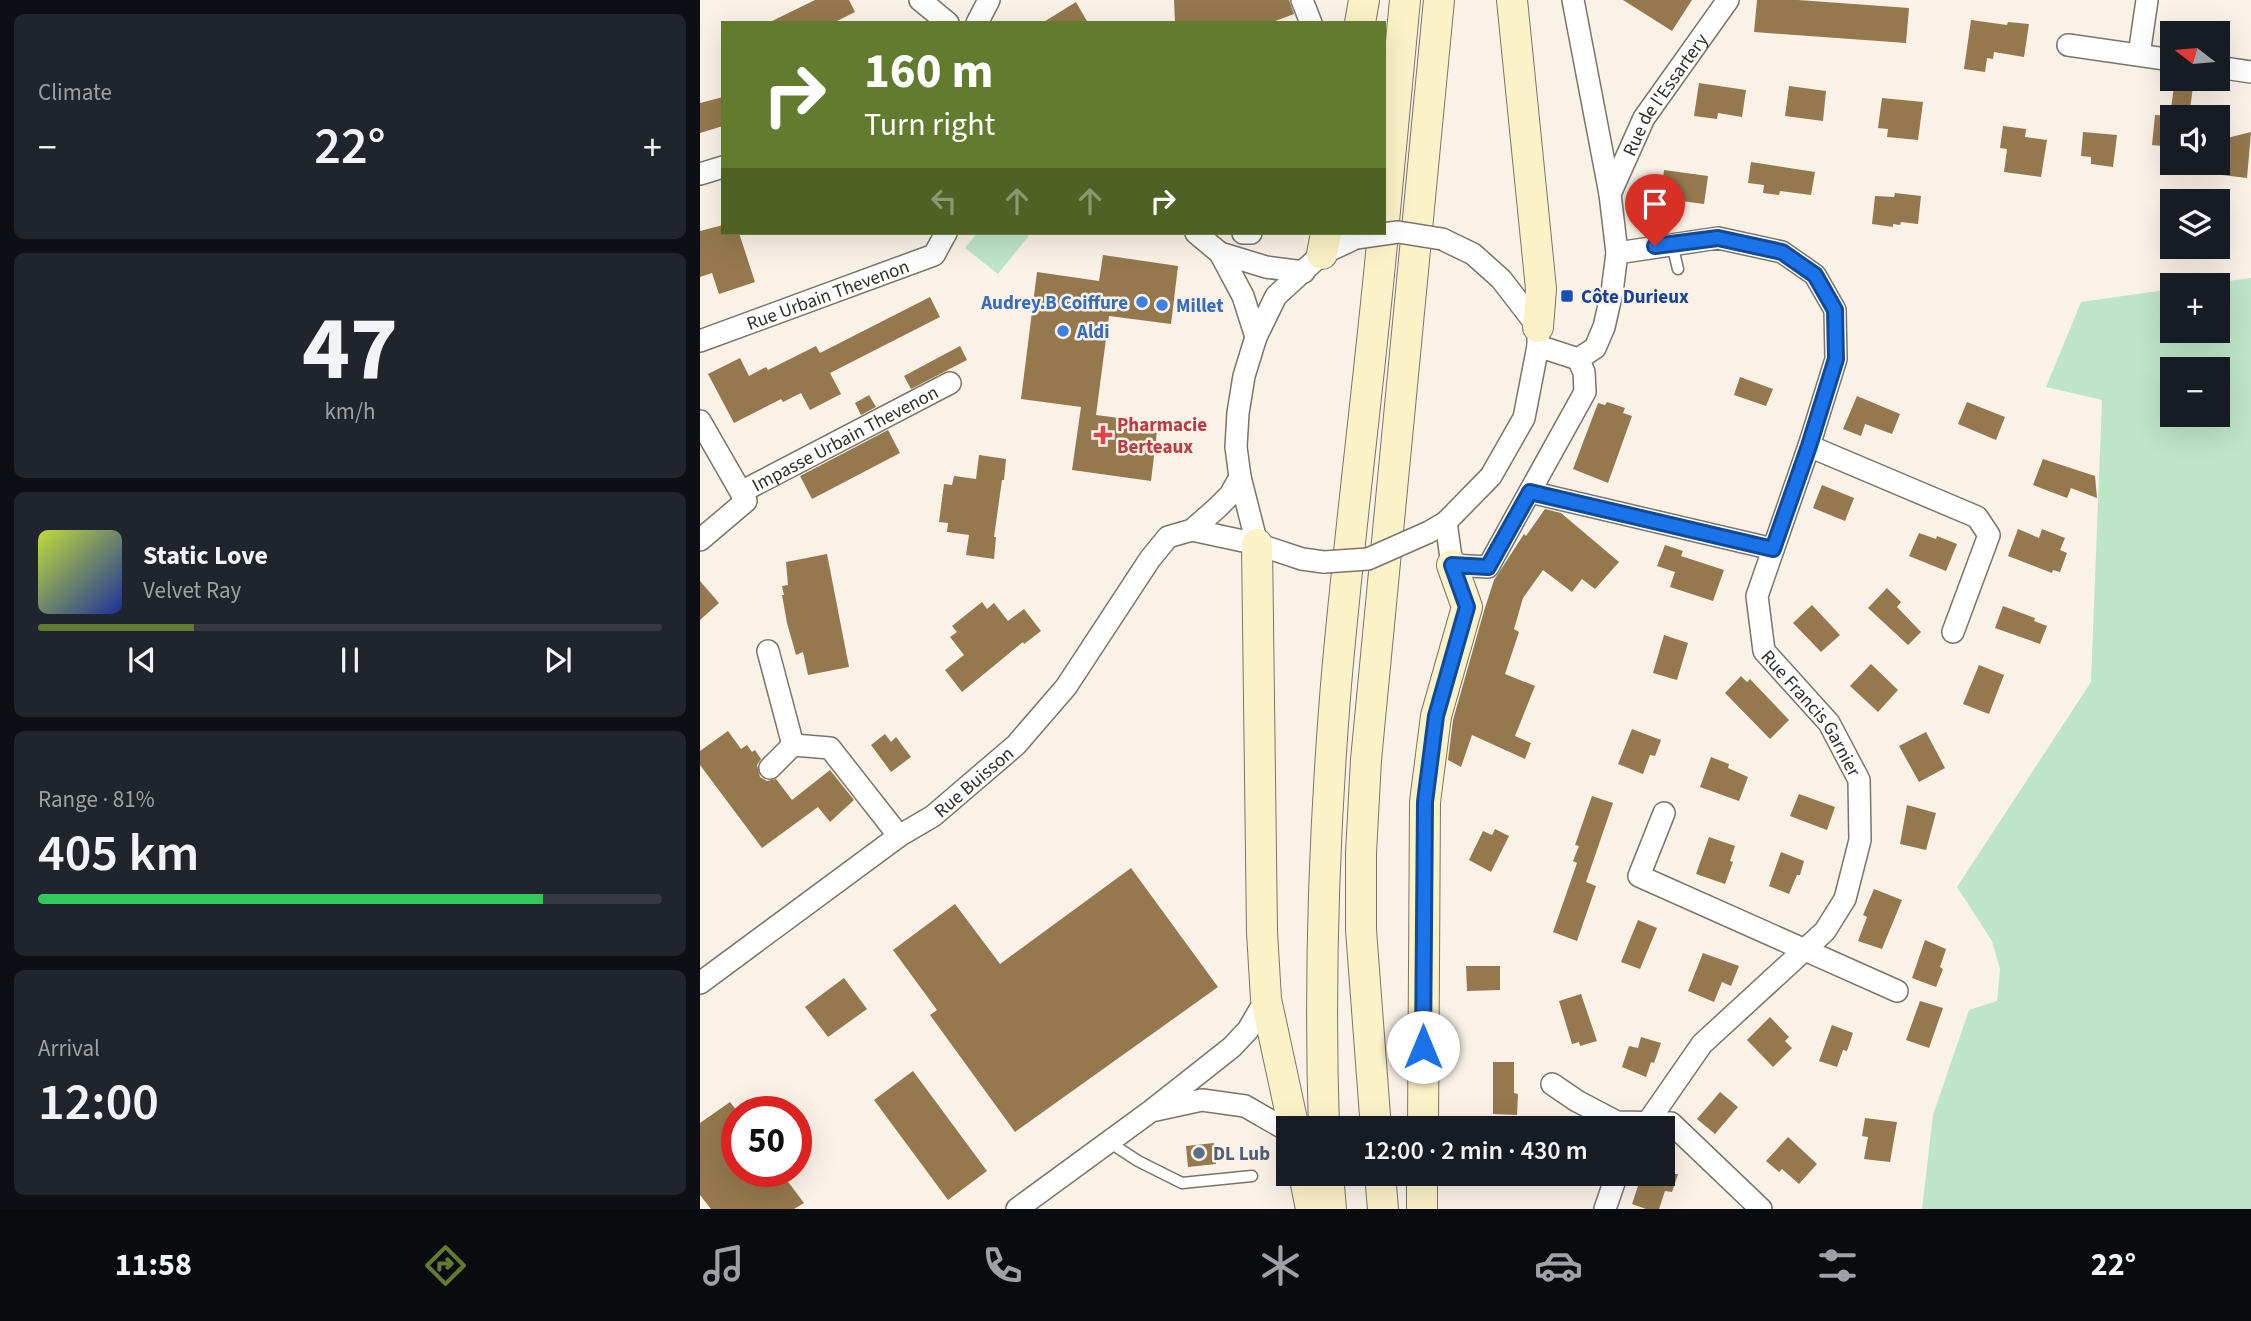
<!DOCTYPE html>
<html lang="en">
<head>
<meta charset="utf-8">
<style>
	:root { --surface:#171b24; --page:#20242c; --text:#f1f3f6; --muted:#9ea1a6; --line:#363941; --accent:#637b2e }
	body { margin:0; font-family:"Source Sans 3",sans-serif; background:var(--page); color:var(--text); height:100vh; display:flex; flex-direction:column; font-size:26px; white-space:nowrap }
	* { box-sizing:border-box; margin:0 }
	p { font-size:23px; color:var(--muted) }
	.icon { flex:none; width:38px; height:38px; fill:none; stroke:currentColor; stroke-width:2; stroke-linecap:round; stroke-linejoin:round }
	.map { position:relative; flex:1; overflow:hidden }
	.sheet { display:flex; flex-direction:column; gap:14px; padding:14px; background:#0d0f14; width:700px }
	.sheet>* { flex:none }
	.hud { position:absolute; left:21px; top:21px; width:665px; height:214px; border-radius:0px; box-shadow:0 7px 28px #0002; background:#637b2e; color:#fff; overflow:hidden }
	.needle { width:46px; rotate:286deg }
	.buttons { position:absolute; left:1460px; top:21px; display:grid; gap:14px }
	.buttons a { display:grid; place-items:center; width:70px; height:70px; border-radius:0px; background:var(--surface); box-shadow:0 7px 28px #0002; font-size:35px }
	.speed { position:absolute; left:21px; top:1096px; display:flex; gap:14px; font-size:35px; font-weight:700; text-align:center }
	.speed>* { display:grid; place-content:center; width:91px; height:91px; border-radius:50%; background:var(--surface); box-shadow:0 7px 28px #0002; line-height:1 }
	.speed .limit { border:10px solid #d22; background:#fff; color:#111 }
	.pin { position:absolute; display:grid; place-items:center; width:60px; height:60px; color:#fff; margin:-72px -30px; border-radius:50% 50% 50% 0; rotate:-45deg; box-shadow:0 0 7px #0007 }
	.pin .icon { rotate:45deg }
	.me { position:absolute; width:77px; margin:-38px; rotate:0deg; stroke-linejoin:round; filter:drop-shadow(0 0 5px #0008) }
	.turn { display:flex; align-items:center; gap:24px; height:147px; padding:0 28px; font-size:32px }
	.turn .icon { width:91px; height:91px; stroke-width:2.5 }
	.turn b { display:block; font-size:49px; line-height:60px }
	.lanes { display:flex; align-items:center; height:66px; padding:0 28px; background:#0003; justify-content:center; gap:35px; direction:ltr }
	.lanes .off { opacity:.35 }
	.big { font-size:52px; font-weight:600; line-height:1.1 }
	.sheet .tile { flex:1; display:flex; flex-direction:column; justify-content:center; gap:10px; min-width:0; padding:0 24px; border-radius:10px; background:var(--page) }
	.sheet .dial { align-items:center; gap:0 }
	.dial b { font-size:91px; line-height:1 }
	.song { display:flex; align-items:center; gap:21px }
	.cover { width:84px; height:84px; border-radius:10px; background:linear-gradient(135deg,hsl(70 70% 55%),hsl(230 70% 35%)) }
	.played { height:7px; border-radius:4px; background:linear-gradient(90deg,var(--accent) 25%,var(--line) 25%) }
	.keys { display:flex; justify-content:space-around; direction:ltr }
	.heat { display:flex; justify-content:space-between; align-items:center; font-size:38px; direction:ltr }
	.charge { height:10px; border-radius:5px; background:linear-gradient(90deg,#34c759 81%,var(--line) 0) }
	.trip { position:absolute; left:576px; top:1116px; width:399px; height:70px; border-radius:0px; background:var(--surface); box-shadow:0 7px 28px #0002; font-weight:600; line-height:70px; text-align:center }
	.tabs { display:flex; height:112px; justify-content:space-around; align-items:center; background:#090b0e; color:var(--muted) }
	.tabs .icon { width:49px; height:49px }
	.tabs .current { color:var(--accent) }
	.tabs b { font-size:32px; color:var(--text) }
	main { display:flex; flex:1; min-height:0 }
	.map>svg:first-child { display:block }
	.green { fill:#bee5c7; fill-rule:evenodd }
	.building { fill:#95784d }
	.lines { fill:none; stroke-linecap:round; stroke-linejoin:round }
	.service-casing { stroke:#7b746b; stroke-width:13 }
	.minor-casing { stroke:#7b746b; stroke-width:24 }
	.secondary-casing { stroke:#7b746b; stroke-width:32 }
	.service { stroke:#fff; stroke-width:10 }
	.minor { stroke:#fff; stroke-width:21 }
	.secondary { stroke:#fcf2c7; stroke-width:30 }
	.minor-bridge-casing { stroke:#7b746b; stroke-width:24; stroke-linecap:butt }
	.minor-bridge { stroke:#fff; stroke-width:21 }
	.route-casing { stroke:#114b97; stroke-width:18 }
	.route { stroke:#1a73e8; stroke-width:12 }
	.transit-dot { fill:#1a4fb4; stroke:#faf2e7; stroke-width:2.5 }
	.shop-dot { fill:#3f7fe0; stroke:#faf2e7; stroke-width:2.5 }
	.health-dot { fill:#e0444e; stroke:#faf2e7; stroke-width:2.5 }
	.service-dot { fill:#5c6f8a; stroke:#faf2e7; stroke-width:2.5 }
	.labels { text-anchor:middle; stroke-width:5; stroke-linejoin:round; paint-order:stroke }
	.street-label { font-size:19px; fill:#302d29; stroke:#faf2e7 }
	.transit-label { font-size:19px; font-weight:bold; fill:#164399; stroke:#faf2e7; text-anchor:start }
	.shop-label { font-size:19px; font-weight:bold; fill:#366cbe; stroke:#faf2e7; text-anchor:start }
	.health-label { font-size:19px; font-weight:bold; fill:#be3a42; stroke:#faf2e7; text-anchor:start }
	.service-label { font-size:19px; font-weight:bold; fill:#4e5e75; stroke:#faf2e7; text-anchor:start }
</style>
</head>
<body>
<main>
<section class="sheet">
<div class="tile"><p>Climate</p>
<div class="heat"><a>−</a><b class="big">22°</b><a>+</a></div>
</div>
<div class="tile dial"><b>47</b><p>km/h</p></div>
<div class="tile">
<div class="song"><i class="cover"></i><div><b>Static Love</b><p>Velvet Ray</p></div></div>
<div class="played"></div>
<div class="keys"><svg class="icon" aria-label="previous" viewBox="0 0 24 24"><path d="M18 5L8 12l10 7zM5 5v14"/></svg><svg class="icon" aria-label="pause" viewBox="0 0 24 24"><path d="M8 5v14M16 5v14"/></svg><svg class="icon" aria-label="next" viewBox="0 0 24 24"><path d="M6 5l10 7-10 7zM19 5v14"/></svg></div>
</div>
<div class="tile"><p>Range · 81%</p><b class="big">405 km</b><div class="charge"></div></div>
<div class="tile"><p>Arrival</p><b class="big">12:00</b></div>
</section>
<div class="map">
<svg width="1551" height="1209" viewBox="0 0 1551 1209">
	<rect width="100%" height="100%" fill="#faf2e7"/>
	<g class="green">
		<path d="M277 233H331L298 274 265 248Z"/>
		<path d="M1551 278V1209H1222L1233 1115 1269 1010 1297 1001 1300 969 1292 941 1257 887 1391 682 1402 400 1346 387 1381 302 1472 289V331H1517V285H1498ZM1472 369H1517V415H1472Z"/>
	</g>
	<g class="building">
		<path d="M115 0H149L155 12 133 23H68Z"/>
		<path d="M474 0H589L594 14 570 23H475Z"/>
		<path d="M923 0H992L972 31Z"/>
		<path d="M1057 0H1098L1209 8 1206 43 1054 32Z"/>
		<path d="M376 2 388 23H342Z"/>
		<path d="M1271 20 1307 25 1308 22 1329 24 1324 57 1294 52 1293 59 1287 58 1285 72 1264 69Z"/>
		<path d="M1475 79H1494L1489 117H1472V147L1452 145 1455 115 1470 116Z"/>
		<path d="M999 83 1046 90 1042 117 1018 113 1017 119 994 116Z"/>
		<path d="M1089 86 1126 91 1123 121 1085 116Z"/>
		<path d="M23 97V126L0 133V103Z"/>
		<path d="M1182 98 1223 102 1218 140 1187 137 1188 129 1178 128Z"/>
		<path d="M1303 126 1326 129 1325 137 1347 140 1341 177 1304 172 1307 149 1300 148Z"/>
		<path d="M1383 132 1417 135 1413 167 1391 164V157L1381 156Z"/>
		<path d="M1551 132 1547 178 1522 175 1527 138Z"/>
		<path d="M1051 162 1115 172 1111 195 1080 191 1079 195 1063 193 1064 185 1048 183Z"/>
		<path d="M964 170 1008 176 1004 204 974 200 975 197 961 195Z"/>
		<path d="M1195 193 1221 196 1218 224 1201 222 1200 225 1193 224V227L1172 224 1175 196 1194 197Z"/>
		<path d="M23 225V233H39L55 282 19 294 12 273 0 277V231Z"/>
		<path d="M403 255 478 266 471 324 409 316 396 415 458 423 451 481 372 470 381 407 321 399 337 272 399 281Z"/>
		<path d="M230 297 240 317 130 373 141 394 110 410 101 393 83 402 81 399 34 423 8 374 40 358 49 376 66 367 68 370 116 346 120 353Z"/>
		<path d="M260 346 267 360 211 389 204 376Z"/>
		<path d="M1040 377 1073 389 1066 406 1034 395Z"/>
		<path d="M169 395 176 407 161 415 155 403Z"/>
		<path d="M1157 396 1200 414 1192 434 1165 424 1161 436 1143 429Z"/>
		<path d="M907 402 925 408 923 413 932 416 908 483 873 469 898 403 905 405Z"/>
		<path d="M1267 402 1305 417 1296 440 1258 424Z"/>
		<path d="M188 430 200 453 112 499 100 476Z"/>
		<path d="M279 455 306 459 304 480H302L294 537H296L294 559 266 555 269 535 247 532 248 523 239 522 244 484 252 485 254 476 276 479Z"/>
		<path d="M1343 459 1395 476 1397 498 1371 488 1367 498 1333 485Z"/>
		<path d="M1122 485 1154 498 1145 521 1113 508Z"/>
		<path d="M845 509 861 513 919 562 895 589 882 579 872 592 843 570 823 598 814 629 819 632 805 674 835 686 815 736 831 743 825 759 772 735 761 767 748 760 753 720 784 611 794 580 824 534 826 536Z"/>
		<path d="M1318 529 1339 538 1342 529 1365 538 1360 550 1367 553 1360 572 1353 570 1352 573 1308 556Z"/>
		<path d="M1219 533 1236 539 1237 536 1257 544 1246 571 1209 556Z"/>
		<path d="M965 545 983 551 981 556 1024 570 1013 601 970 587 975 572 957 566Z"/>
		<path d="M127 554 149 667 108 675 103 652 96 655 87 623 82 595H84L82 586 88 585 86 562Z"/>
		<path d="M0 581 19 603 0 620Z"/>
		<path d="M1187 588 1201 602 1197 607 1221 632 1208 645 1168 608Z"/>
		<path d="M282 602 287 609 294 603 308 621 324 609 341 631 324 644 323 642 262 692 245 670 264 655 250 637 257 632 252 626Z"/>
		<path d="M1112 605 1140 635 1121 652 1093 623Z"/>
		<path d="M1303 606 1335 618 1334 621 1347 626 1340 644 1295 628Z"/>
		<path d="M964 635 988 643 977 680 953 673Z"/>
		<path d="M1171 664 1198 690 1178 712 1150 686Z"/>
		<path d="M1279 665 1304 675 1289 714 1263 704Z"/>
		<path d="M1041 676 1047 682 1050 679 1089 720 1070 739 1025 693Z"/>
		<path d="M932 729 961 740 955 756 950 755 943 774 918 764Z"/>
		<path d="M28 731 41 749 47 745 52 752 55 750 61 759 57 765 60 777 67 781 76 779 92 800 130 770 154 800 130 822 118 807 62 848 0 765V751Z"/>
		<path d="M1226 732 1245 768 1219 782 1199 746Z"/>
		<path d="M185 734 191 742 196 737 211 757 191 772 171 745Z"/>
		<path d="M1011 757 1029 764 1028 768 1048 777 1039 801 1000 787Z"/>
		<path d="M1099 794 1135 807 1127 830 1090 816Z"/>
		<path d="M892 796 913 803 886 882 896 886 877 941 853 932 877 863 873 861 879 846 875 845Z"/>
		<path d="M1207 805 1236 813 1226 850 1200 844Z"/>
		<path d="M795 829 809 836 791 872 769 860 783 831 792 835Z"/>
		<path d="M1009 837 1035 846 1030 861 1033 862 1025 884 996 874Z"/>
		<path d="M1081 852 1104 861 1100 875H1097L1089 894 1069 886Z"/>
		<path d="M431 868 518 987 315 1132 230 1015 237 1010 193 950 255 904 300 964Z"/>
		<path d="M1174 889 1202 900 1182 949 1158 941 1167 917 1163 915Z"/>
		<path d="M938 920 957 928 940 969 921 962Z"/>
		<path d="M1225 940 1246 949 1240 967 1243 969 1236 987 1212 978Z"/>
		<path d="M1003 953 1039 966 1031 986 1022 982 1014 1002 988 991Z"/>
		<path d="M766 966H800V990L767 991Z"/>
		<path d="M144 978 167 1009 128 1037 105 1007Z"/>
		<path d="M881 994 897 1041 880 1046 879 1042 872 1044 859 1001Z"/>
		<path d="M1220 1001 1243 1008 1229 1048 1206 1040Z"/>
		<path d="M1070 1017 1089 1037 1085 1041 1092 1048 1073 1067 1047 1040Z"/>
		<path d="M1132 1025 1153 1033 1147 1051 1143 1050 1137 1067 1119 1061Z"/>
		<path d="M941 1037 961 1043 954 1063 951 1062 946 1077 922 1067 929 1046 938 1048Z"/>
		<path d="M793 1062H814V1093L818 1094 817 1115 793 1114Z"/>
		<path d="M213 1071 287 1171 248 1200 174 1100Z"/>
		<path d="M1020 1092 1038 1107 1015 1134 997 1119Z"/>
		<path d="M30 1102 37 1111V1171H80L104 1203 94 1209H11L0 1195V1123Z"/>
		<path d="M1165 1118 1197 1122 1190 1162 1164 1159 1168 1137 1162 1136Z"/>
		<path d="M1088 1137 1117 1164 1099 1184 1082 1169 1079 1172 1066 1161Z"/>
		<path d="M514 1143 516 1164 488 1167 486 1146Z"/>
		<path d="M930 1174H978L972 1192 965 1191 959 1209H946L932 1204 939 1183 929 1180Z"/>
	</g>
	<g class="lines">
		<g class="service-casing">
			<g id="service">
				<path d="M972 244 978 269"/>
				<path d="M409 1142 438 1161 482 1183 552 1176"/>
			</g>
		</g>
		<g class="minor-casing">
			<g id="minor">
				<path d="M220 0 248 23"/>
				<path d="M602 0 611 23"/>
				<path d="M277 23 289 0"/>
				<path d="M1368 45 1472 60"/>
				<path d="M1439 55 1447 0"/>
				<path d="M1517 67 1551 72"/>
				<path d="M0 174 23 167"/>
				<path id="s1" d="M910 194 944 118 1028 0"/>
				<path d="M496 233 520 253 566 267 604 272"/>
				<path d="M543 233H551"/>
				<path d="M520 253 543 296 556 337"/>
				<path id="s2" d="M917 253 1018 238 1082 252 1115 275 1135 310 1136 359 1109 446 1057 596 1064 651 1129 723 1159 780 1160 840 1145 899 1125 931 1002 1044 943 1129"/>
				<path id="s3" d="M0 341 234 255 246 233"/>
				<path d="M838 346 878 359 895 348 904 327 912 292 917 253 910 194 873 0"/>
				<path d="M0 421 46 501 0 540"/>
				<path d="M1109 446 1277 517 1289 535 1253 632"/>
				<path id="s4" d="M41 492 250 383"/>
				<path d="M830 492 1073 549"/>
				<path d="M746 522 752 565 788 567 885 392 884 372 878 359"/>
				<path d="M492 530 557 544 602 559 624 562"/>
				<path d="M729 532 746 522 791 476 824 418 838 346V327L801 279 773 254 742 239"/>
				<path d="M557 544 540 477 536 447 538 413 544 376 556 337 576 296 622 254 656 238"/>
				<path d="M68 651 93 745"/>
				<path d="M70 768 93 745 130 748 199 836"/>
				<path d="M964 813 939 876 1197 991"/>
				<path id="s5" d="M0 983 199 836 233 816 316 745 366 687 450 559 468 537 492 530 517 508 530 495 540 477"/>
				<path d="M852 1084 877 1101 917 1122 971 1123 1061 1209"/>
				<path d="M456 1110 502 1100 545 1106 585 1129 588 1134"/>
				<path d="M317 1209 451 1111 532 1047 548 1030 566 999"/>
				<path d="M905 1209 917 1174"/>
			</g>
		</g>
		<g class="secondary-casing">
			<g id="secondary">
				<path d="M812 0 841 289 838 327"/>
				<path d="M660 23 664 0"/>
				<path d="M684 221 705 0"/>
				<path d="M622 254 626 233"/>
				<path d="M557 544 562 932 566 999 594 1129"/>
				<path d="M624 1129C619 981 624 832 636 685 649 534 669 384 683 233"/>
				<path d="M676 1129 661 930V853L666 760 739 0"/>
				<path d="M723 1129 725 802 736 716 767 607 752 565"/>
				<path d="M604 1174 611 1209"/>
				<path d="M628 1174 631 1209"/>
				<path d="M680 1174 683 1209"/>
				<path d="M722 1209V1174"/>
			</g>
		</g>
		<use href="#service" class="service"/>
		<use href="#minor" class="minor"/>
		<use href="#secondary" class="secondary"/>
		<g class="minor-bridge-casing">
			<g id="minor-bridge">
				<path d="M656 238 698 232 742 239"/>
				<path d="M624 562 668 559 729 532"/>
			</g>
		</g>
		<use href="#minor-bridge" class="minor-bridge"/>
	</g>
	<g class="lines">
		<g class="route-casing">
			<path id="route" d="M723 1047 725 802 736 716 767 607 752 565 788 567 830 492 1073 549 1109 446 1136 359 1135 310 1115 275 1082 252 1018 238 955 246"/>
		</g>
		<use href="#route" class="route"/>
	</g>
	<rect class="transit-dot" x="860" y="289" width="14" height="14" rx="3.5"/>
	<g class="shop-dot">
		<circle cx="442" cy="302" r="7"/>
		<circle cx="462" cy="305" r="7"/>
		<circle cx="363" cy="331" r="7"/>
	</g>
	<path class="health-dot" d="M399.5 424.5h7v7h7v7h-7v7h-7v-7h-7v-7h7z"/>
	<circle class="service-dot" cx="499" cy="1153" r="7"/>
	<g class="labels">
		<g class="street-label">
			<text dy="7" stroke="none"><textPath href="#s1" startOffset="114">Rue de l'Essartery</textPath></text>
			<text dy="7" stroke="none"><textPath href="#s3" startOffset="136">Rue Urbain Thevenon</textPath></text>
			<text dy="7" stroke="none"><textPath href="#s4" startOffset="117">Impasse Urbain Thevenon</textPath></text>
			<text dy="7" stroke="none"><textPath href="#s2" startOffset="681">Rue Francis Garnier</textPath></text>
			<text dy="7" stroke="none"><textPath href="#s5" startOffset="340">Rue Buisson</textPath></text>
		</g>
		<g class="transit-label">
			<text x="881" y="303">Côte Durieux</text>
		</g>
		<g class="shop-label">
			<text x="428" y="309" text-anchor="end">Audrey.B Coiffure</text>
			<text x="476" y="312">Millet</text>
			<text x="377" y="338">Aldi</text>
		</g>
		<g class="health-label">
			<text x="417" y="431">Pharmacie<tspan x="417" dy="22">Berteaux</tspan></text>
		</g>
		<g class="service-label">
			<text x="513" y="1160">DL Lub</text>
		</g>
	</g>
</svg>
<div class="buttons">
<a><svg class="needle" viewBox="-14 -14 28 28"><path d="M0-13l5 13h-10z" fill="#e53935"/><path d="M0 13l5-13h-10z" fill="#9ea1a6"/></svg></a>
<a><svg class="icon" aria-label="sound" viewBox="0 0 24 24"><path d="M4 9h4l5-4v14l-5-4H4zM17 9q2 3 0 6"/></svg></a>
<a><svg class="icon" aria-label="layers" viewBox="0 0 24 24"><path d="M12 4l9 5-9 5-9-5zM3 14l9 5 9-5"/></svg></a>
<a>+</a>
<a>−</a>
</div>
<div class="speed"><div class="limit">50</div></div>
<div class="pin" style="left:955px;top:246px;background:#d93025"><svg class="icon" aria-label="arrive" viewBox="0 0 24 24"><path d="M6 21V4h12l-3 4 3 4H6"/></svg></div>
<svg class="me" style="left:723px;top:1047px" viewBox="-20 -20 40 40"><circle r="19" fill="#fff"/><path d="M0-13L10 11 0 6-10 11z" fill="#1a73e8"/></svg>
<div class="trip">12:00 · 2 min · 430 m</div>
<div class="hud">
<div class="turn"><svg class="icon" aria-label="right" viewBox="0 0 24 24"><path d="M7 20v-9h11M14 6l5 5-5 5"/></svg><div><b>160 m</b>Turn right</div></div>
<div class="lanes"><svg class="icon off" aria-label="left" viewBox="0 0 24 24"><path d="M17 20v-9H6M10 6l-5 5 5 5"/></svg><svg class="icon off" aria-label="ahead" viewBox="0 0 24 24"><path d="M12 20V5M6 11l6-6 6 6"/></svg><svg class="icon off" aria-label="ahead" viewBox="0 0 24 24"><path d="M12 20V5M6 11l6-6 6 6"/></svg><svg class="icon" aria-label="right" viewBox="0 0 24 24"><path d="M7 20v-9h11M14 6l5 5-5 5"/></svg></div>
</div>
</div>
</main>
<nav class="tabs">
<b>11:58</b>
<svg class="icon current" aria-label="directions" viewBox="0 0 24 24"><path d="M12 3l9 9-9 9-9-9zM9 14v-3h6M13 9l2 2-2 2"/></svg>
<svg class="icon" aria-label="music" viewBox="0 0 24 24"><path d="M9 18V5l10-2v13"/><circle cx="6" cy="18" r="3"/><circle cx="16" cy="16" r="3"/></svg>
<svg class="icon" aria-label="phone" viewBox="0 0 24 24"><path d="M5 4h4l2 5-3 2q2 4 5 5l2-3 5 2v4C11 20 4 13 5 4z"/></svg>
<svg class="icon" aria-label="climate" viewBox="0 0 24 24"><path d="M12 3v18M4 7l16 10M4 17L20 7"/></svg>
<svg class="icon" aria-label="car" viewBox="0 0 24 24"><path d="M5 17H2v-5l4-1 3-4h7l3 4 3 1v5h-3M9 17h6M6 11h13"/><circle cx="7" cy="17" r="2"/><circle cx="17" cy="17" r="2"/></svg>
<svg class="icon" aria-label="filters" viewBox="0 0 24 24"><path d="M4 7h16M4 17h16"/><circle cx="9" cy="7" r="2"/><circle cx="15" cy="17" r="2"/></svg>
<b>22°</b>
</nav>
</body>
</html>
